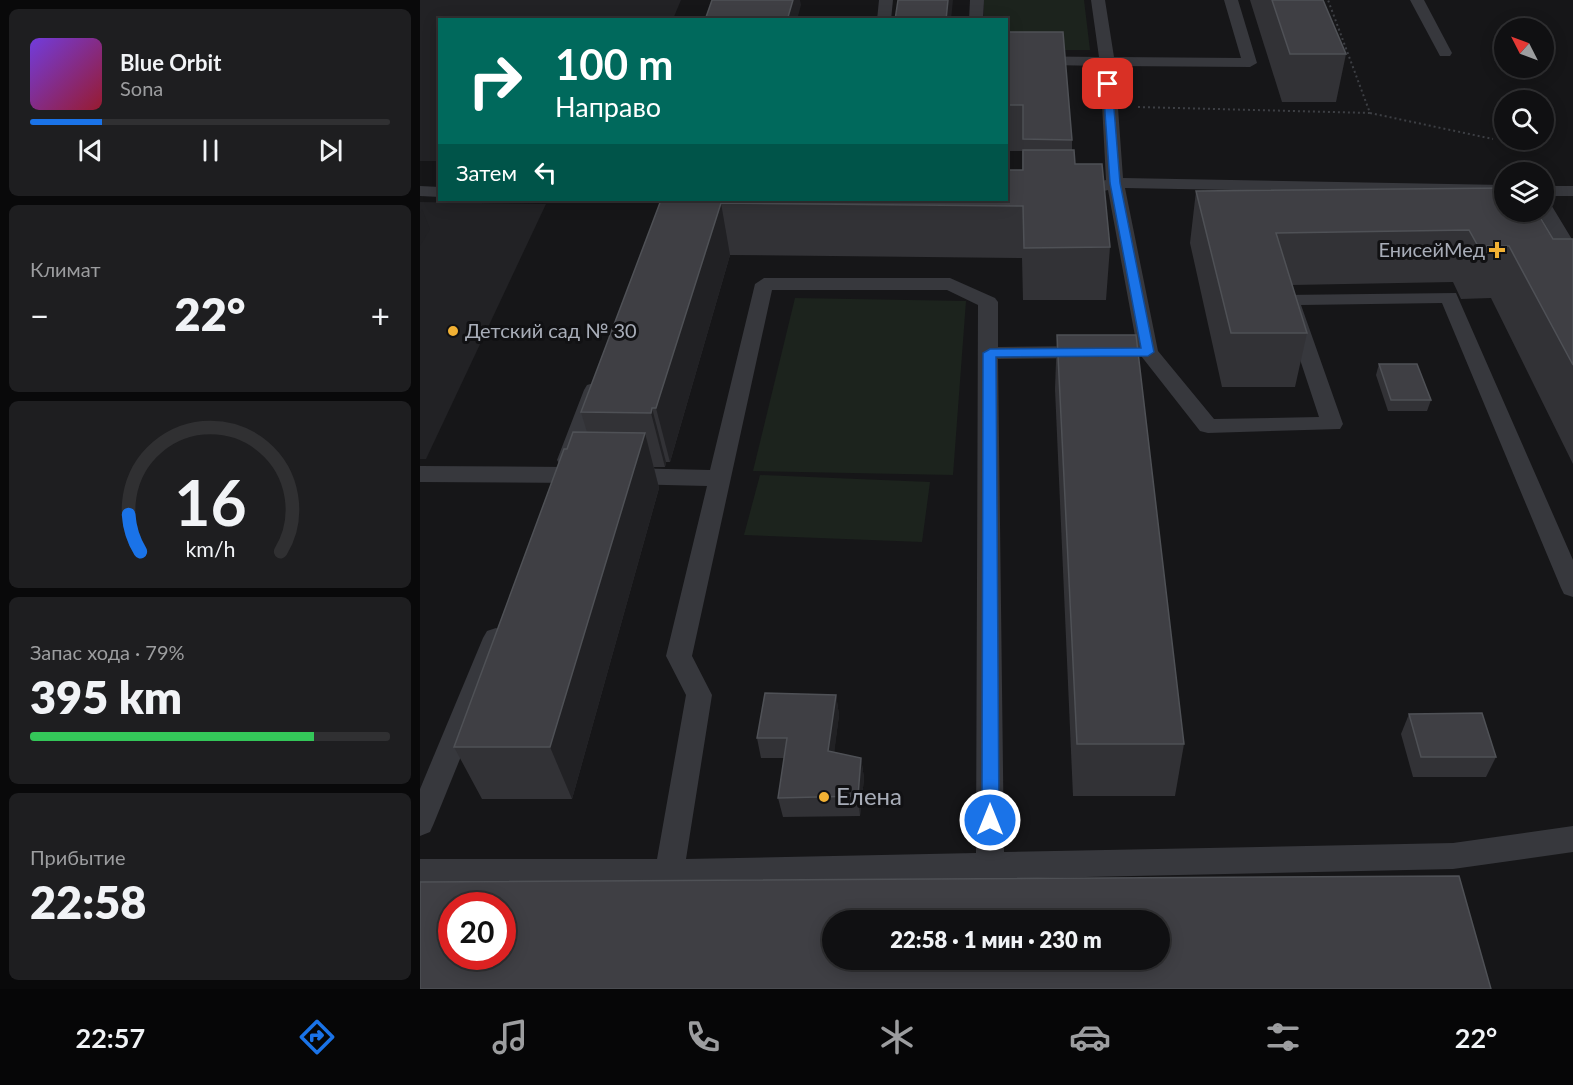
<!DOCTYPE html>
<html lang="ru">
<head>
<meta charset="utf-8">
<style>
	:root { --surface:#101012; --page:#1e1e20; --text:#f1f3f6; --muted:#9c9d9f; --line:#303032; --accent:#1a73e8 }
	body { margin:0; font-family:Lato,sans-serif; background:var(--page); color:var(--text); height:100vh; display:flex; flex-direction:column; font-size:22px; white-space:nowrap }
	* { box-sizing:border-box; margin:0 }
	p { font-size:20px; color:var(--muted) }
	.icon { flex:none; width:33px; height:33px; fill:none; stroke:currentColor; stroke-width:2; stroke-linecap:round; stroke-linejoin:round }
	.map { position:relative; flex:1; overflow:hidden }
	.drawer { display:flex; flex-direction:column; gap:9px; padding:9px; background:#09090a; width:420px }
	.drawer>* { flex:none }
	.banner { position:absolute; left:18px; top:18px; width:570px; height:183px; border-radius:0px; box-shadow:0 3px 15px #0003,0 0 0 2px var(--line); background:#00695c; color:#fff; overflow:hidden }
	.needle { width:39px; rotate:312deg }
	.tools { position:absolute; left:1074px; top:18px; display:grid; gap:12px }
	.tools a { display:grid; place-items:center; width:60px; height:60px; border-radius:50%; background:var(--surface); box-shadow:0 3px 15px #0003,0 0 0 2px var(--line); font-size:30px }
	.speed { position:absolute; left:18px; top:892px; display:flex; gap:12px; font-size:30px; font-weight:700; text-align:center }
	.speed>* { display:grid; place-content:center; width:78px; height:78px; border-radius:50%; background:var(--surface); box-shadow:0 3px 15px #0003,0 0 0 2px var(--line); line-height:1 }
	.speed .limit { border:9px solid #d22; background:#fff; color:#111 }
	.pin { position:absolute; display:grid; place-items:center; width:51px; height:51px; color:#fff; margin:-26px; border-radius:12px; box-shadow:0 3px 9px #0006 }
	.me { position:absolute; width:66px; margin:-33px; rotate:0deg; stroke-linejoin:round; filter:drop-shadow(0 0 4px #0008) }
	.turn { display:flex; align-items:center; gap:21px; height:126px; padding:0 18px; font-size:27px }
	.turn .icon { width:78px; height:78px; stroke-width:2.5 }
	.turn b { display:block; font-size:42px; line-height:51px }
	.then { display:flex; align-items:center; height:57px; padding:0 18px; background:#0003; gap:12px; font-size:22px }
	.big { font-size:45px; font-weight:800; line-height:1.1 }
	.drawer .tile { flex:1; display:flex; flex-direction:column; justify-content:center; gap:9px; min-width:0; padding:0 21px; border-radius:9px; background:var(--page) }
	.drawer .dial { align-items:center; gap:0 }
	.dial svg { height:156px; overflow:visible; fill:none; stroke:var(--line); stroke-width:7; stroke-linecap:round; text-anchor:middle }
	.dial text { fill:var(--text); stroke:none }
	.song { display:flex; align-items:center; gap:18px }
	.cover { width:72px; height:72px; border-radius:9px; background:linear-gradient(135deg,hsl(260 70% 55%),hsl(350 70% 35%)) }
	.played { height:6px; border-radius:3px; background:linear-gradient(90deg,var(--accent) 20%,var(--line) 20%) }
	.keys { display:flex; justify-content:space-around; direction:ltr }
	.heat { display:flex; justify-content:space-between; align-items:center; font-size:33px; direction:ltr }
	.charge { height:9px; border-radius:4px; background:linear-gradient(90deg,#34c759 79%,var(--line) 0) }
	.trip { position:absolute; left:402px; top:910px; width:348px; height:60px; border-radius:30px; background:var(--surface); box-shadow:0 3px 15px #0003,0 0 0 2px var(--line); font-weight:800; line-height:60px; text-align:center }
	.menu { display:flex; height:96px; justify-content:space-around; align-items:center; background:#060607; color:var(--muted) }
	.menu .icon { width:42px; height:42px }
	.menu .on { color:var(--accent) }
	.menu b { font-size:27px; color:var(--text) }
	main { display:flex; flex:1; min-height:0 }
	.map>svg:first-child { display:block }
	.built { fill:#222225 }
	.green { fill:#1c231d }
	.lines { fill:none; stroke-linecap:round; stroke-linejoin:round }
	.path { stroke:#3d3f44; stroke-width:2; stroke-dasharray:2 3; stroke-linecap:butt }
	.lane { fill:#37383d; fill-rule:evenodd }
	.wall { fill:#323236 }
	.shaded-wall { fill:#212124 }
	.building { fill:#3f3f44; stroke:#4f5156; stroke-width:1.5; fill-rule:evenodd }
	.route { fill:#1a73e8; stroke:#114b97; stroke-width:1.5 }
	.poi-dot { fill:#f2b134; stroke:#111113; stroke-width:2 }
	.labels { text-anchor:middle; stroke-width:6; stroke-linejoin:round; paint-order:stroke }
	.poi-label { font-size:20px; fill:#a8adb8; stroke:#111113; text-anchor:end }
	.near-poi-label { font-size:24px; fill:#a8adb8; stroke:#111113; text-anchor:start }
</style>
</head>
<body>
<main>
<section class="drawer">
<div class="tile">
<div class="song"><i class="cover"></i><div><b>Blue Orbit</b><p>Sona</p></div></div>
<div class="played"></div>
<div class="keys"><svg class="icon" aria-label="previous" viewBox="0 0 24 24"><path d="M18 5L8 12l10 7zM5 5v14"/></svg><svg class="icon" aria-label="pause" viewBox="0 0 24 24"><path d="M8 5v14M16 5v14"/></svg><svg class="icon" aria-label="next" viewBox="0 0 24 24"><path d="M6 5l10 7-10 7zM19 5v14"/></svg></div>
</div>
<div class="tile"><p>Климат</p>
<div class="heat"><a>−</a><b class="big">22°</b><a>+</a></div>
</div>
<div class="tile dial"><svg viewBox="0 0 100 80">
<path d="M14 69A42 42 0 1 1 86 69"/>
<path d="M14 69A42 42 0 0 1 8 50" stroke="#1a73e8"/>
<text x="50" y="56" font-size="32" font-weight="700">16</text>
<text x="50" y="72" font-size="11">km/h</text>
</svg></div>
<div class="tile"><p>Запас хода · 79%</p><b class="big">395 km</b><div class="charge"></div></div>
<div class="tile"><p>Прибытие</p><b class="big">22:58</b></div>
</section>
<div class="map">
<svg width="1153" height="989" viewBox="0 0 1153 989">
	<rect width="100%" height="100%" fill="#161618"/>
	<g class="built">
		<path d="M0 0H261L253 19 20 20 19 161H0Z"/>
		<path d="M0 202 126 204 6 459H0Z"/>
	</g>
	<g class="green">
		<path d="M564 0H664L670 50H587L586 20 564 19Z"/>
		<path d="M375 298 546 301 533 475 333 471Z"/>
		<path d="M340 475 510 482 502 542 324 535Z"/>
	</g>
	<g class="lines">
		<g class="path">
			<path d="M718 107 950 113 908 0"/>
			<path d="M950 113 1073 139"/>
		</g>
		<g class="lane">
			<path d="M459 0H473L471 20H457Z"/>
			<path d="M550 0H564L563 20H549Z"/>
			<path d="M671 0H685L694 57 821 58 804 0H818L837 63 830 67 695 66 703 178 1084 185V195L705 188 738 351 794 419 899 417 860 299 863 295 1036 293 1153 560V597L1144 594 1141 588 1022 303 881 305 923 424 920 429 788 433 780 431 718 352 688 190 680 192 671 187 674 183 686 180 680 66 586 64V56L679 57Z"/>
			<path d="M990 0H1004L1032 53 1030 56H1020Z"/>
			<path d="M0 186 20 187V197L0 196Z"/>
			<rect x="1124" y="186" width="29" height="10"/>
			<path d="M1124 202 1130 203 1153 241V262L1144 257 1118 212H1124Z"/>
			<path d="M344 278H530L575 298 578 302V347L667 346 674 348 677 352 674 356 667 358 578 359 584 852 1033 843 1153 826V852L1033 869 249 886 0 885V859H237L266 695 246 656 287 486 205 484 197 481 194 476 197 471 205 468 290 470 335 284ZM352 290H527L558 305 556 853 266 859 292 695 272 656Z"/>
			<path d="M174 383 181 385 184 390 159 460 156 465 149 467 171 470 174 475 171 480 163 483 0 482V466L147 467 140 465 137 460 164 390 167 385Z"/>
			<path d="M76 628 85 631 89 638 14 823 10 832 0 836V789L63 638 67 631Z"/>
		</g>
	</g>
	<g class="wall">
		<path d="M830 0H903L926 54 916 102H862Z"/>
		<path d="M586 32 652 140V150L655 164 690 247 686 300H603L602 258 310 255 250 462H246L245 467H234L239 488 152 799H62L34 747 147 449 167 432 161 412 241 200 602 170V151H586Z"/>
		<path d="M776 191 1133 239H1153V464L1071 298 1041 299 1033 282 872 285 887 333 875 387H802L770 243Z"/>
		<path d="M637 335 764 744 755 796H653L635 389Z"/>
		<path d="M959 364 1011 400 1007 411H968L956 375Z"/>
		<path d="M416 695 419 715 414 752 441 758 444 778 440 816 363 817 358 798 364 758H341L337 738Z"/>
		<path d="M989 714 1076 757 1066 777H993L981 734Z"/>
	</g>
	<g class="shaded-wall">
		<path d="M373 0H380L381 5 377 20 368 17Z"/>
		<path d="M528 0H533L531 20H526Z"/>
		<path d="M301 203 310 255 250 462 236 408Z"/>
		<path d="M2 209 10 229 0 246V213Z"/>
		<path d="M232 408 246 462 245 467 231 413Z"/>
		<path d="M225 433 239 488 152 799 130 747Z"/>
		<path d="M416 695 419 715 412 771 408 751Z"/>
		<path d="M441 758 444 778 440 816 438 796Z"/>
	</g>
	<g class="building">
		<path d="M292 0H373L368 17H388V20H285Z"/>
		<path d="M478 0H528L526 20H475Z"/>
		<path d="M852 0H903L926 54H870Z"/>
		<path d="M586 32H643L652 140 603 139V105H586Z"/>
		<path d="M603 150H654L655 164H682L690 247 604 248 603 206 301 203 236 408H232L231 413 161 412 241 200H586V170H603Z"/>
		<path d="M1084 188V212H1117L1133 239H1153V365L1089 246H1058L1049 230 856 233 887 333H811L776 191Z"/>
		<path d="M637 335H716L764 744H657Z"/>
		<path d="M959 364H997L1011 400H971Z"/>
		<path d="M153 432 225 433 130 747H34L144 449H147Z"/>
		<path d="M345 693 416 695 408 751 441 758 438 796 358 798 367 738H337Z"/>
		<path d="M1062 713 1076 757H1001L989 714Z"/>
		<path d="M1039 876 1071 989H0V882ZM32 906H82V957H32ZM412 921H740V960H412Z"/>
	</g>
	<path class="route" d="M688 81 692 84 700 183 734 352 728 356 576 357 579 820 576 825 570 827 564 825 562 820 563 353 570 349 721 348 690 183 683 84Z"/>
	<g class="poi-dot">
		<path d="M1074 241h6v6h6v6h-6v6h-6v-6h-6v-6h6z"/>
		<circle cx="33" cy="331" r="6"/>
		<circle cx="404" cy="797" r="6"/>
	</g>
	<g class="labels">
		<g class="poi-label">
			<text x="1065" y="257">ЕнисейМед</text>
			<text x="45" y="338" text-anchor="start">Детский сад № 30</text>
		</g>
		<g class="near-poi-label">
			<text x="416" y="805">Елена</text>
		</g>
	</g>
</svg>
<div class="tools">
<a><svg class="needle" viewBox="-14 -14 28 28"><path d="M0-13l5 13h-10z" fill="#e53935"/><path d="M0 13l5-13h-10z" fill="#9c9d9f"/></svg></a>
<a><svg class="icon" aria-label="search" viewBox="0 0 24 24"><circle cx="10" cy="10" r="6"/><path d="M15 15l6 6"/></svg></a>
<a><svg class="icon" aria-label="layers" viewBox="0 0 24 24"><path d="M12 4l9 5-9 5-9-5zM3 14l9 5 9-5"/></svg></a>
</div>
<div class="speed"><div class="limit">20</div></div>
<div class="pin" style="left:688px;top:84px;background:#d93025"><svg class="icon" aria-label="arrive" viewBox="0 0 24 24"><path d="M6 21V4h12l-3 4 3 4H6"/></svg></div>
<svg class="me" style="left:570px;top:820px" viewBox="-20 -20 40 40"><circle r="17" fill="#1a73e8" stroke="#fff" stroke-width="3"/><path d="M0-11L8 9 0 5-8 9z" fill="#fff"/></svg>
<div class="trip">22:58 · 1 мин · 230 m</div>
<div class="banner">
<div class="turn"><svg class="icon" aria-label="right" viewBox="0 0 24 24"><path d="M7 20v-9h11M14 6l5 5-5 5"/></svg><div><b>100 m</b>Направо</div></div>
<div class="then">Затем<svg class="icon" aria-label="left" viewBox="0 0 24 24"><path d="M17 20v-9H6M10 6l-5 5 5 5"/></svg></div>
</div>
</div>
</main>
<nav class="menu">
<b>22:57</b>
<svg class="icon on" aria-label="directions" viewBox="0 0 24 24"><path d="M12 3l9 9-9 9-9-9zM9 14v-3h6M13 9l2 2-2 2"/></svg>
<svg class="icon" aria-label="music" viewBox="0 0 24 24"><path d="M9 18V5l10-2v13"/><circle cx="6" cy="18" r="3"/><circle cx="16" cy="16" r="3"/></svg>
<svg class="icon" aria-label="phone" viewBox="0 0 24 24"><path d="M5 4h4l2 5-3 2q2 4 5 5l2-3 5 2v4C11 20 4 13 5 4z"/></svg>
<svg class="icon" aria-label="climate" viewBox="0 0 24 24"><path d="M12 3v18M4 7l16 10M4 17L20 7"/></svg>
<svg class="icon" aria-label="car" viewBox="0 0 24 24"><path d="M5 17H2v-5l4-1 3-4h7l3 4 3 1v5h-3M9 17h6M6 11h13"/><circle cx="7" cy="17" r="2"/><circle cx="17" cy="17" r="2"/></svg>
<svg class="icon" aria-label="filters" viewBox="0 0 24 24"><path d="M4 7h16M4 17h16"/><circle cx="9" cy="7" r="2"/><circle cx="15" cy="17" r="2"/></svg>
<b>22°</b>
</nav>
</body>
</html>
